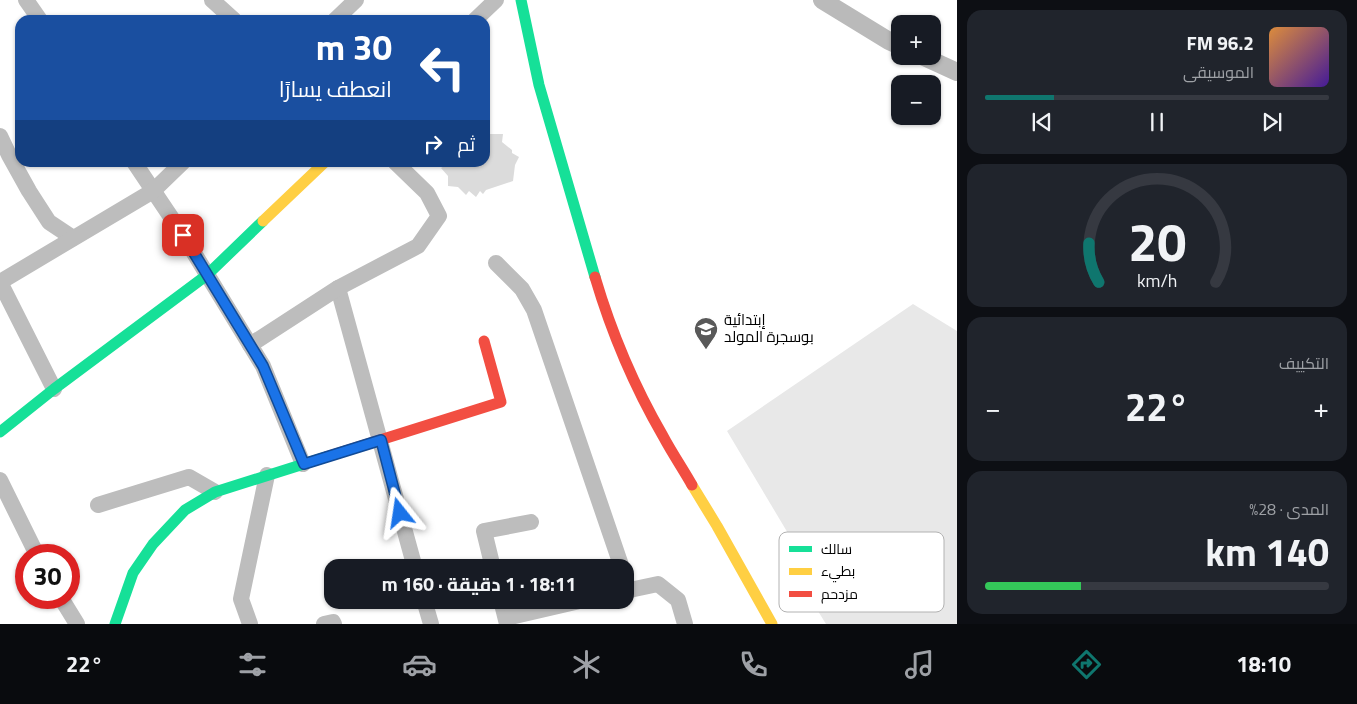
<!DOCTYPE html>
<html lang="ar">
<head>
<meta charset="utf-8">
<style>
	:root { --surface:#171b24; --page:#20242c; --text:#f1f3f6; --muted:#9ea1a6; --line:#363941; --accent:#0f766e }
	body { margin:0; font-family:"Titillium Web",Cairo,sans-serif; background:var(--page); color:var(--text); direction:rtl; height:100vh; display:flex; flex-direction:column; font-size:19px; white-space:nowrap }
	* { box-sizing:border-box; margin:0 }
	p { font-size:16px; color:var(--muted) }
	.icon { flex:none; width:28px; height:28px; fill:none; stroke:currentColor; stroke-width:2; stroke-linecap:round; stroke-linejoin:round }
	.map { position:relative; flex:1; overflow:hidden; direction:ltr }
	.drawer { display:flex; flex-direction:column; gap:10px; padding:10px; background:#0d0f14; width:400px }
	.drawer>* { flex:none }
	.banner { position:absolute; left:15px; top:15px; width:475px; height:152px; border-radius:15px; box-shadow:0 1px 4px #0004; direction:rtl; background:#1a4fa0; color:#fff; overflow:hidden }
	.fabs { position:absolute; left:891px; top:15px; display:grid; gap:10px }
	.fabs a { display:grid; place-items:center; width:50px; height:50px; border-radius:10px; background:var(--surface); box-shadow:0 1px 4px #0004; font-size:25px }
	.speed { position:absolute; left:15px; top:544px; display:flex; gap:10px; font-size:25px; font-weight:700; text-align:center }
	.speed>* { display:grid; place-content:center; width:65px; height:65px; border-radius:50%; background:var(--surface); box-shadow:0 1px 4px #0004; line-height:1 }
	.speed .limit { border:8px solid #d22; background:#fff; color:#111 }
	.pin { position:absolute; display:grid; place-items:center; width:42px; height:42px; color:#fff; margin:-21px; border-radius:10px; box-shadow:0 2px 8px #0006 }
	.me { position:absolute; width:55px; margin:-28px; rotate:345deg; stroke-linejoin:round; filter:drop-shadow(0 0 4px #0008) }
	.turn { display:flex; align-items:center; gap:18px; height:105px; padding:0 15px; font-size:22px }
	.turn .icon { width:65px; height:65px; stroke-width:2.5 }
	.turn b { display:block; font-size:35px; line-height:42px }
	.then { display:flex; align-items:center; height:48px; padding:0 15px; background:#0003; gap:10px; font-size:19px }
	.big { font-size:38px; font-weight:700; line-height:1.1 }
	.drawer .card { flex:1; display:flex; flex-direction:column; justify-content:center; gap:8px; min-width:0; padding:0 18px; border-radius:15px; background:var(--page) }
	.drawer .dial { align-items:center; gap:0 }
	.dial svg { height:130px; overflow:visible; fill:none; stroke:var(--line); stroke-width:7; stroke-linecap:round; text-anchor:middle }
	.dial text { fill:var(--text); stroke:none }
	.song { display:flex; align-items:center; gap:15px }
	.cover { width:60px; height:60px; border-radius:8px; background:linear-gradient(135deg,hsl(30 70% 55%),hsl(260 70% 35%)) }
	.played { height:5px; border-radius:2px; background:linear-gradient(90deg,var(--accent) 20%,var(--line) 20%) }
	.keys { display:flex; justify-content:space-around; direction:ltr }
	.heat { display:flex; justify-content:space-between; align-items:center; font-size:28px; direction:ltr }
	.charge { height:8px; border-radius:4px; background:linear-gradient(90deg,#34c759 28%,var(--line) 0) }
	.trip { position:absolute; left:324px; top:559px; width:310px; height:50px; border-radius:15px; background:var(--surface); box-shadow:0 1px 4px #0004; font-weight:700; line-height:50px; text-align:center; direction:rtl }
	.dock { display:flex; height:80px; justify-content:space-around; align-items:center; background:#090b0e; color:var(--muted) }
	.dock .icon { width:35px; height:35px }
	.dock .current { color:var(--accent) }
	.dock b { font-size:22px; color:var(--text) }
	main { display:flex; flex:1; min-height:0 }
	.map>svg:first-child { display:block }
	.green { fill:#e8e8e8 }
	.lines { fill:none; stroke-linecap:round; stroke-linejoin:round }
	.canal { stroke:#bababa; stroke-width:18 }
	.building { fill:#dbdbdb }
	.street { stroke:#bdbdbd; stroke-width:16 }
	.fast { stroke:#16e098; stroke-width:11 }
	.slow { stroke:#ffcf43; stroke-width:11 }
	.jam { stroke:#f24e42; stroke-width:11 }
	.route-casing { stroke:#114b97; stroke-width:12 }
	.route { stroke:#1a73e8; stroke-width:9 }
	.labels { text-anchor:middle; stroke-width:4; stroke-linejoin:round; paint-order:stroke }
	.poi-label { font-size:15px; fill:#000; stroke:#fff; text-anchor:start }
	.key { fill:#fff; stroke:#b2b2b2; stroke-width:1 }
	.key-label { font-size:14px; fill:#000 }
</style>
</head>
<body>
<main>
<section class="drawer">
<div class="card">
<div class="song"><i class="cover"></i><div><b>96.2 FM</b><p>الموسيقى</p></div></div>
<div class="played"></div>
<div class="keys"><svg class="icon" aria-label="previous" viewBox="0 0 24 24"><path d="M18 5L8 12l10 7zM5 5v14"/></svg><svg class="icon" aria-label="pause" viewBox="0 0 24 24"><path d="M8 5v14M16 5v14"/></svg><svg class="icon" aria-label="next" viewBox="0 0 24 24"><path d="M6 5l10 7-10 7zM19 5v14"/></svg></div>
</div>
<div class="card dial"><svg viewBox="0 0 100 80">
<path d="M14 69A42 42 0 1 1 86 69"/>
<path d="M14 69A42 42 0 0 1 8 45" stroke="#0f766e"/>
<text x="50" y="56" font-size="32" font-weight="700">20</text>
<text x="50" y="72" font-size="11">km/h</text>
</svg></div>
<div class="card"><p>التكييف</p>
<div class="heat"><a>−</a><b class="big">22°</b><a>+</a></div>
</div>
<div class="card"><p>المدى · 28%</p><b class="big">140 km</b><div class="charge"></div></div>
</section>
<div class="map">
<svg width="957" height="624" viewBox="0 0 957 624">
	<rect width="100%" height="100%" fill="#fff"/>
	<path class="green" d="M913 304 957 331V624H826L795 574 792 540 727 431Z"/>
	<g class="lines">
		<g class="canal">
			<path d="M822 0 889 41 900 46"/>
			<path d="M922 56 957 72"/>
		</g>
	</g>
	<path class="building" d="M485 128 490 134H503L502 142 512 150V153L519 157 515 165 513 181 486 190 483 194 480 191 476 197 469 191 466 195 458 187 448 186V176L441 168 444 166 438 162H485Z"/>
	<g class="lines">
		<g class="street">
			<path d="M26 0 40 20"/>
			<path d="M212 0 234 20"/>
			<path d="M335 20 356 0"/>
			<path d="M475 20 496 0"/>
			<path d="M0 136 9 155 29 191 49 222 73 238"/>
			<path d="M134 162 183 235 263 366 303 464"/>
			<path d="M496 263 522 289 534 310 622 568"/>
			<path d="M338 288 415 568"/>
			<path d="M250 345 338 288 418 246 439 216 427 193 395 162"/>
			<path d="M54 389 0 282 153 191 183 162"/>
			<path d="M0 480 37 555"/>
			<path d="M98 505 189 477 215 492"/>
			<path d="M493 568 484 531 531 522"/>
			<path d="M625 591 658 584 678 600 685 624"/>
			<path d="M61 598 77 624"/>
			<path d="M424 600 431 624"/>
			<path d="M501 600 507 624"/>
			<path d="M506 618 584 600"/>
			<path d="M250 624 241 599 267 475"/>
			<path d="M324 624 333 622 334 624"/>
		</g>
		<g class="fast">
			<path d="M521 0 539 85 595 277"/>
			<path d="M0 432 54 389 207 275 263 221"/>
			<path d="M115 624 133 573 153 544 185 510 215 492 326 457"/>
		</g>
		<g class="slow">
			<path d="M263 221 325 162"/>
			<path d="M692 485 717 526 772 624"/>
		</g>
		<g class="jam">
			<path d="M595 277C611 331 634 386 663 436 672 453 683 469 692 485"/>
			<path d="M326 457 501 402 484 341"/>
		</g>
	</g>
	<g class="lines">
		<g class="route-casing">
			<path id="route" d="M183 235 263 366 304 464 381 440 400 513"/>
		</g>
		<use href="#route" class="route"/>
	</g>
	<defs>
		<g id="school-pin" transform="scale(1.25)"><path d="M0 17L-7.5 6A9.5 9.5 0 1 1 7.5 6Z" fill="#595959" stroke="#fff"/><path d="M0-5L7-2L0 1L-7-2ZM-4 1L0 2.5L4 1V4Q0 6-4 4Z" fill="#fff"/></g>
	</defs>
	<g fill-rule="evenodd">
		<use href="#school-pin" x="706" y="329"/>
	</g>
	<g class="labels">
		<g class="poi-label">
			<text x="724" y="325">إبتدائية<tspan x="724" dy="17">بوسجرة المولد</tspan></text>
		</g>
	</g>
	<rect x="779" y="532" width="165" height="80" rx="8" class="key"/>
	<rect x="789" y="546" width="23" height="6" fill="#16e098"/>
	<rect x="789" y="568" width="23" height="7" fill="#ffcf43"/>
	<rect x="789" y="591" width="23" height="6" fill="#f24e42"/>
	<g class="key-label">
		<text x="821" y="554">سالك</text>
		<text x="821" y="576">بطيء</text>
		<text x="821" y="599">مزدحم</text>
	</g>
</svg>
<div class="fabs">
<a>+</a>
<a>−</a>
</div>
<div class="speed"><div class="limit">30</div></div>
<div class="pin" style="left:183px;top:235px;background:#d93025"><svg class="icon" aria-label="arrive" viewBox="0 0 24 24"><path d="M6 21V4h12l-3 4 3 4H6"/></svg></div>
<svg class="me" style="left:400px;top:513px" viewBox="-20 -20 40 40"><path d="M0-17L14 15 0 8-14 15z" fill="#1a73e8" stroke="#fff" stroke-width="4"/></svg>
<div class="trip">18:11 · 1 دقيقة · 160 m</div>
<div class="banner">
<div class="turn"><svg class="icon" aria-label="left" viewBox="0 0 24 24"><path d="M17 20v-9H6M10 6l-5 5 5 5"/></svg><div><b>30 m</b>انعطف يسارًا</div></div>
<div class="then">ثم<svg class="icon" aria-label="right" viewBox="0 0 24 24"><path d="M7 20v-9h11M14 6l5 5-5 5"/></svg></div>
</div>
</div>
</main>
<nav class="dock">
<b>18:10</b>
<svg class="icon current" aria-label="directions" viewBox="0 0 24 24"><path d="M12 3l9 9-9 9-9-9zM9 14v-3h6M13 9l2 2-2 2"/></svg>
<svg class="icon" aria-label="music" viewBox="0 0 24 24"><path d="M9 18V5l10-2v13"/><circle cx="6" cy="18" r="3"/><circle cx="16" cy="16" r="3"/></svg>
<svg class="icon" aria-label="phone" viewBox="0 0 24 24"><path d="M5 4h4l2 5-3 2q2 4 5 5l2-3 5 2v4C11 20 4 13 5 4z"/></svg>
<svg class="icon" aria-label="climate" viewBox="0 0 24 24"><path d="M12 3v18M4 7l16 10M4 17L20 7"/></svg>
<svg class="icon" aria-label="car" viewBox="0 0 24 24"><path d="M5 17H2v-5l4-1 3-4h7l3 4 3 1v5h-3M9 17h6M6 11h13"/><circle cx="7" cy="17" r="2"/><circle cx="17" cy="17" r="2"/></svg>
<svg class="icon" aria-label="filters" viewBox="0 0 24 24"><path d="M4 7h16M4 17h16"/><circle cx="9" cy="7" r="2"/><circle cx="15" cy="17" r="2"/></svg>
<b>22°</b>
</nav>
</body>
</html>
